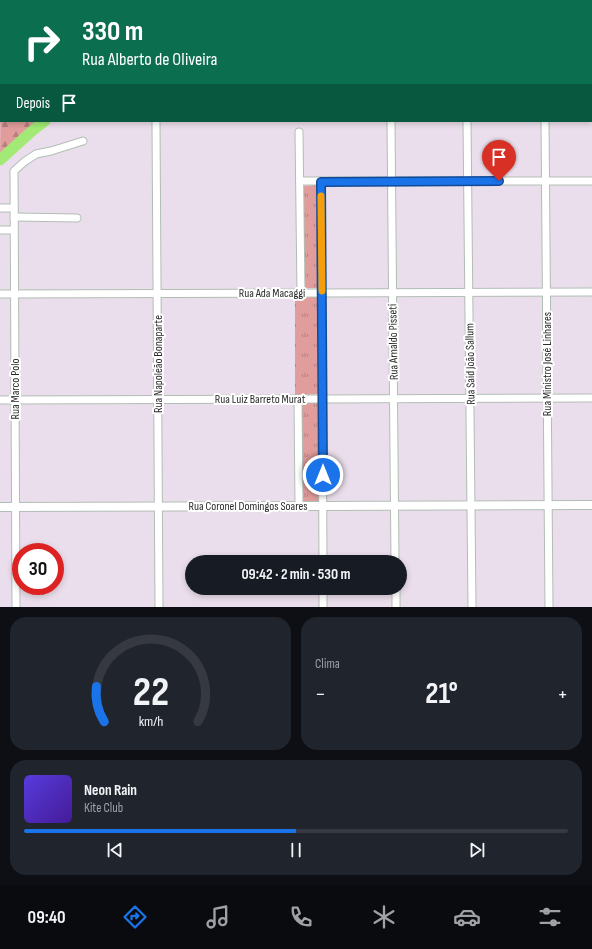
<!DOCTYPE html>
<html lang="pt">
<head>
<meta charset="utf-8">
<style>
	:root { --surface:#171b24; --page:#20242c; --text:#f1f3f6; --muted:#9ea1a6; --line:#363941; --accent:#1a73e8 }
	body { margin:0; font-family:"Sofia Sans Condensed",sans-serif; background:var(--page); color:var(--text); height:100vh; display:flex; flex-direction:column; font-size:15px; white-space:nowrap }
	* { box-sizing:border-box; margin:0 }
	p { font-size:13px; color:var(--muted) }
	.icon { flex:none; width:22px; height:22px; fill:none; stroke:currentColor; stroke-width:2; stroke-linecap:round; stroke-linejoin:round }
	.map { position:relative; height:607px; overflow:hidden }
	.drawer { display:flex; flex-direction:column; gap:10px; padding:10px; background:#0d0f14; flex:1 }
	.drawer>* { flex:none }
	.top-card { position:absolute; left:0px; top:0px; width:592px; height:122px; box-shadow:0 2px 6px #0003; background:#0b6e4f; color:#fff; overflow:hidden }
	.speed { position:absolute; left:12px; top:543px; display:flex; gap:8px; font-size:20px; font-weight:700; text-align:center }
	.speed>* { display:grid; place-content:center; width:52px; height:52px; border-radius:50%; background:var(--surface); box-shadow:0 2px 6px #0003; line-height:1 }
	.speed .limit { border:6px solid #d22; background:#fff; color:#111 }
	.pin { position:absolute; display:grid; place-items:center; width:34px; height:34px; color:#fff; margin:-41px -17px; border-radius:50% 50% 50% 0; rotate:-45deg; box-shadow:0 0 4px #0007 }
	.pin .icon { rotate:45deg }
	.me { position:absolute; width:44px; margin:-22px; rotate:0deg; stroke-linejoin:round; filter:drop-shadow(0 0 3px #0008) }
	.turn { display:flex; align-items:center; gap:14px; height:84px; padding:0 16px; font-size:18px }
	.turn .icon { width:52px; height:52px; stroke-width:2.5 }
	.turn b { display:block; font-size:28px; line-height:34px }
	.then { display:flex; align-items:center; height:38px; padding:0 16px; background:#0003; gap:8px; font-size:15px }
	.big { font-size:30px; font-weight:700; line-height:1.1 }
	.drawer .card { flex:1; display:flex; flex-direction:column; justify-content:center; gap:6px; min-width:0; padding:0 14px; border-radius:16px; background:var(--page) }
	.drawer .dial { align-items:center; gap:0 }
	.dial svg { height:104px; overflow:visible; fill:none; stroke:var(--line); stroke-width:7; stroke-linecap:round; text-anchor:middle }
	.dial text { fill:var(--text); stroke:none }
	.song { display:flex; align-items:center; gap:12px }
	.cover { width:48px; height:48px; border-radius:6px; background:linear-gradient(135deg,hsl(250 70% 55%),hsl(260 70% 35%)) }
	.played { height:4px; border-radius:2px; background:linear-gradient(90deg,var(--accent) 50%,var(--line) 50%) }
	.keys { display:flex; justify-content:space-around; direction:ltr }
	.heat { display:flex; justify-content:space-between; align-items:center; font-size:22px; direction:ltr }
	.drawer .tiles { flex:1; display:grid; gap:10px; grid-template-columns:1fr 1fr }
	.card:last-child { grid-column:span 2 }
	.trip { position:absolute; left:185px; top:555px; width:222px; height:40px; border-radius:20px; background:var(--surface); box-shadow:0 2px 6px #0003; font-weight:700; line-height:40px; text-align:center }
	.tab-bar { display:flex; height:64px; justify-content:space-around; align-items:center; background:#090b0e; color:var(--muted) }
	.tab-bar .icon { width:28px; height:28px }
	.tab-bar .active { color:var(--accent) }
	.tab-bar b { font-size:18px; color:var(--text) }
	.map>svg:first-child { display:block }
	.grass { fill:url(#grass-tufts) }
	.forest { fill:url(#forest-firs) }
	.pitch { fill:#e799ab }
	.lines { fill:none; stroke-linecap:round; stroke-linejoin:round }
	.river { stroke:#a2ea75; stroke-width:11 }
	.minor-casing { stroke:#b1beb3; stroke-width:9 }
	.tertiary-casing { stroke:#b1beb3; stroke-width:10 }
	.minor { stroke:#fff; stroke-width:7 }
	.tertiary { stroke:#fff; stroke-width:8 }
	.route-casing { stroke:#114b97; stroke-width:10 }
	.route { stroke:#1a73e8; stroke-width:7 }
	.slow { stroke:#f59e0b; stroke-width:7 }
	.labels { text-anchor:middle; stroke-width:4; stroke-linejoin:round; paint-order:stroke }
	.street-label { font-size:12px; fill:#2b2b2b; stroke:#fff }
</style>
</head>
<body>
<div class="map">
<svg width="592" height="607" viewBox="0 0 592 607">
	<defs>
		<pattern id="grass-tufts" width="24" height="20" patternUnits="userSpaceOnUse"><rect width="24" height="20" fill="#e09d9c"/><path d="M3 7l-1-3M5 7V3M7 7l1-3M15 17l-1-3M17 17v-4M19 17l1-3" fill="none" stroke="#b6807f"/></pattern>
		<pattern id="forest-firs" width="22" height="20" patternUnits="userSpaceOnUse"><rect width="22" height="20" fill="#e09d9c"/><path d="M5 1l3.5 6h-7zM16 11l3.5 6h-7z" fill="#b6807f"/></pattern>
	</defs>
	<rect width="100%" height="100%" fill="#ebdeec"/>
	<g class="grass">
		<path d="M317 185 318 288H304L303 186Z"/>
		<path d="M295 296H318V394L295 395Z"/>
		<path d="M302 403H318L319 503H302Z"/>
	</g>
	<path class="forest" d="M1 63V121H43L35 125 0 158Z"/>
	<path class="pitch" d="M163 0H324L163 1Z"/>
	<g class="lines">
		<g class="river">
			<path d="M423 1V0"/>
			<path d="M0 160 32 131 45 121"/>
		</g>
		<g class="minor-casing">
			<g id="minor">
				<path d="M155 0V1"/>
				<path d="M544 0V1"/>
				<path d="M471 1V0"/>
				<path d="M591 74H592"/>
				<path d="M156 121 159 607"/>
				<path d="M391 121 395 562"/>
				<path d="M467 121 472 607"/>
				<path d="M545 121 549 607"/>
				<path d="M299 132 301 293"/>
				<path d="M300 181H592"/>
				<path d="M321 181 323 562"/>
				<path d="M0 208H14"/>
				<path d="M14 217 77 218"/>
				<path d="M0 230H14"/>
				<path d="M0 294 592 292"/>
				<path d="M298 399 299 506"/>
				<path d="M0 400 592 398"/>
				<path d="M323 588V607"/>
				<path d="M396 588V607"/>
				<path d="M16 607 14 171 24 162 36 154 51 151 83 141"/>
			</g>
		</g>
		<g class="tertiary-casing">
			<path id="tertiary" d="M0 507 592 505"/>
		</g>
		<use href="#minor" class="minor"/>
		<use href="#tertiary" class="tertiary"/>
	</g>
	<g class="lines">
		<g class="route-casing">
			<path id="route" d="M323 475 321 182 499 181"/>
		</g>
		<use href="#route" class="route"/>
		<path class="slow" d="M321 196 322 291"/>
	</g>
	<g class="labels">
		<g class="street-label">
			<text x="272" y="297">Rua Ada Macaggi</text>
			<text transform="translate(393 342) rotate(-91)" y="4">Rua Arnaldo Pisseti</text>
			<text transform="translate(158 364) rotate(-90)" y="4">Rua Napoleão Bonaparte</text>
			<text transform="translate(470 364) rotate(-91)" y="4">Rua Said João Sallum</text>
			<text transform="translate(547 364) rotate(-90)" y="4">Rua Ministro José Linhares</text>
			<text transform="translate(15 389) rotate(-90)" y="4">Rua Marco Polo</text>
			<text x="260" y="403">Rua Luiz Barreto Murat</text>
			<text x="248" y="510">Rua Coronel Domingos Soares</text>
		</g>
	</g>
</svg>
<div class="speed"><div class="limit">30</div></div>
<div class="pin" style="left:499px;top:181px;background:#d93025"><svg class="icon" aria-label="arrive" viewBox="0 0 24 24"><path d="M6 21V4h12l-3 4 3 4H6"/></svg></div>
<svg class="me" style="left:323px;top:475px" viewBox="-20 -20 40 40"><circle r="17" fill="#1a73e8" stroke="#fff" stroke-width="3"/><path d="M0-11L8 9 0 5-8 9z" fill="#fff"/></svg>
<div class="trip">09:42 · 2 min · 530 m</div>
<div class="top-card">
<div class="turn"><svg class="icon" aria-label="right" viewBox="0 0 24 24"><path d="M7 20v-9h11M14 6l5 5-5 5"/></svg><div><b>330 m</b>Rua Alberto de Oliveira</div></div>
<div class="then">Depois<svg class="icon" aria-label="arrive" viewBox="0 0 24 24"><path d="M6 21V4h12l-3 4 3 4H6"/></svg></div>
</div>
</div>
<section class="drawer">
<div class="tiles">
<div class="card dial"><svg viewBox="0 0 100 80">
<path d="M14 69A42 42 0 1 1 86 69"/>
<path d="M14 69A42 42 0 0 1 8 42" stroke="#1a73e8"/>
<text x="50" y="56" font-size="32" font-weight="700">22</text>
<text x="50" y="72" font-size="11">km/h</text>
</svg></div>
<div class="card"><p>Clima</p>
<div class="heat"><a>−</a><b class="big">21°</b><a>+</a></div>
</div>
<div class="card">
<div class="song"><i class="cover"></i><div><b>Neon Rain</b><p>Kite Club</p></div></div>
<div class="played"></div>
<div class="keys"><svg class="icon" aria-label="previous" viewBox="0 0 24 24"><path d="M18 5L8 12l10 7zM5 5v14"/></svg><svg class="icon" aria-label="pause" viewBox="0 0 24 24"><path d="M8 5v14M16 5v14"/></svg><svg class="icon" aria-label="next" viewBox="0 0 24 24"><path d="M6 5l10 7-10 7zM19 5v14"/></svg></div>
</div>
</div>
</section>
<nav class="tab-bar">
<b>09:40</b>
<svg class="icon active" aria-label="directions" viewBox="0 0 24 24"><path d="M12 3l9 9-9 9-9-9zM9 14v-3h6M13 9l2 2-2 2"/></svg>
<svg class="icon" aria-label="music" viewBox="0 0 24 24"><path d="M9 18V5l10-2v13"/><circle cx="6" cy="18" r="3"/><circle cx="16" cy="16" r="3"/></svg>
<svg class="icon" aria-label="phone" viewBox="0 0 24 24"><path d="M5 4h4l2 5-3 2q2 4 5 5l2-3 5 2v4C11 20 4 13 5 4z"/></svg>
<svg class="icon" aria-label="climate" viewBox="0 0 24 24"><path d="M12 3v18M4 7l16 10M4 17L20 7"/></svg>
<svg class="icon" aria-label="car" viewBox="0 0 24 24"><path d="M5 17H2v-5l4-1 3-4h7l3 4 3 1v5h-3M9 17h6M6 11h13"/><circle cx="7" cy="17" r="2"/><circle cx="17" cy="17" r="2"/></svg>
<svg class="icon" aria-label="filters" viewBox="0 0 24 24"><path d="M4 7h16M4 17h16"/><circle cx="9" cy="7" r="2"/><circle cx="15" cy="17" r="2"/></svg>
</nav>
</body>
</html>
